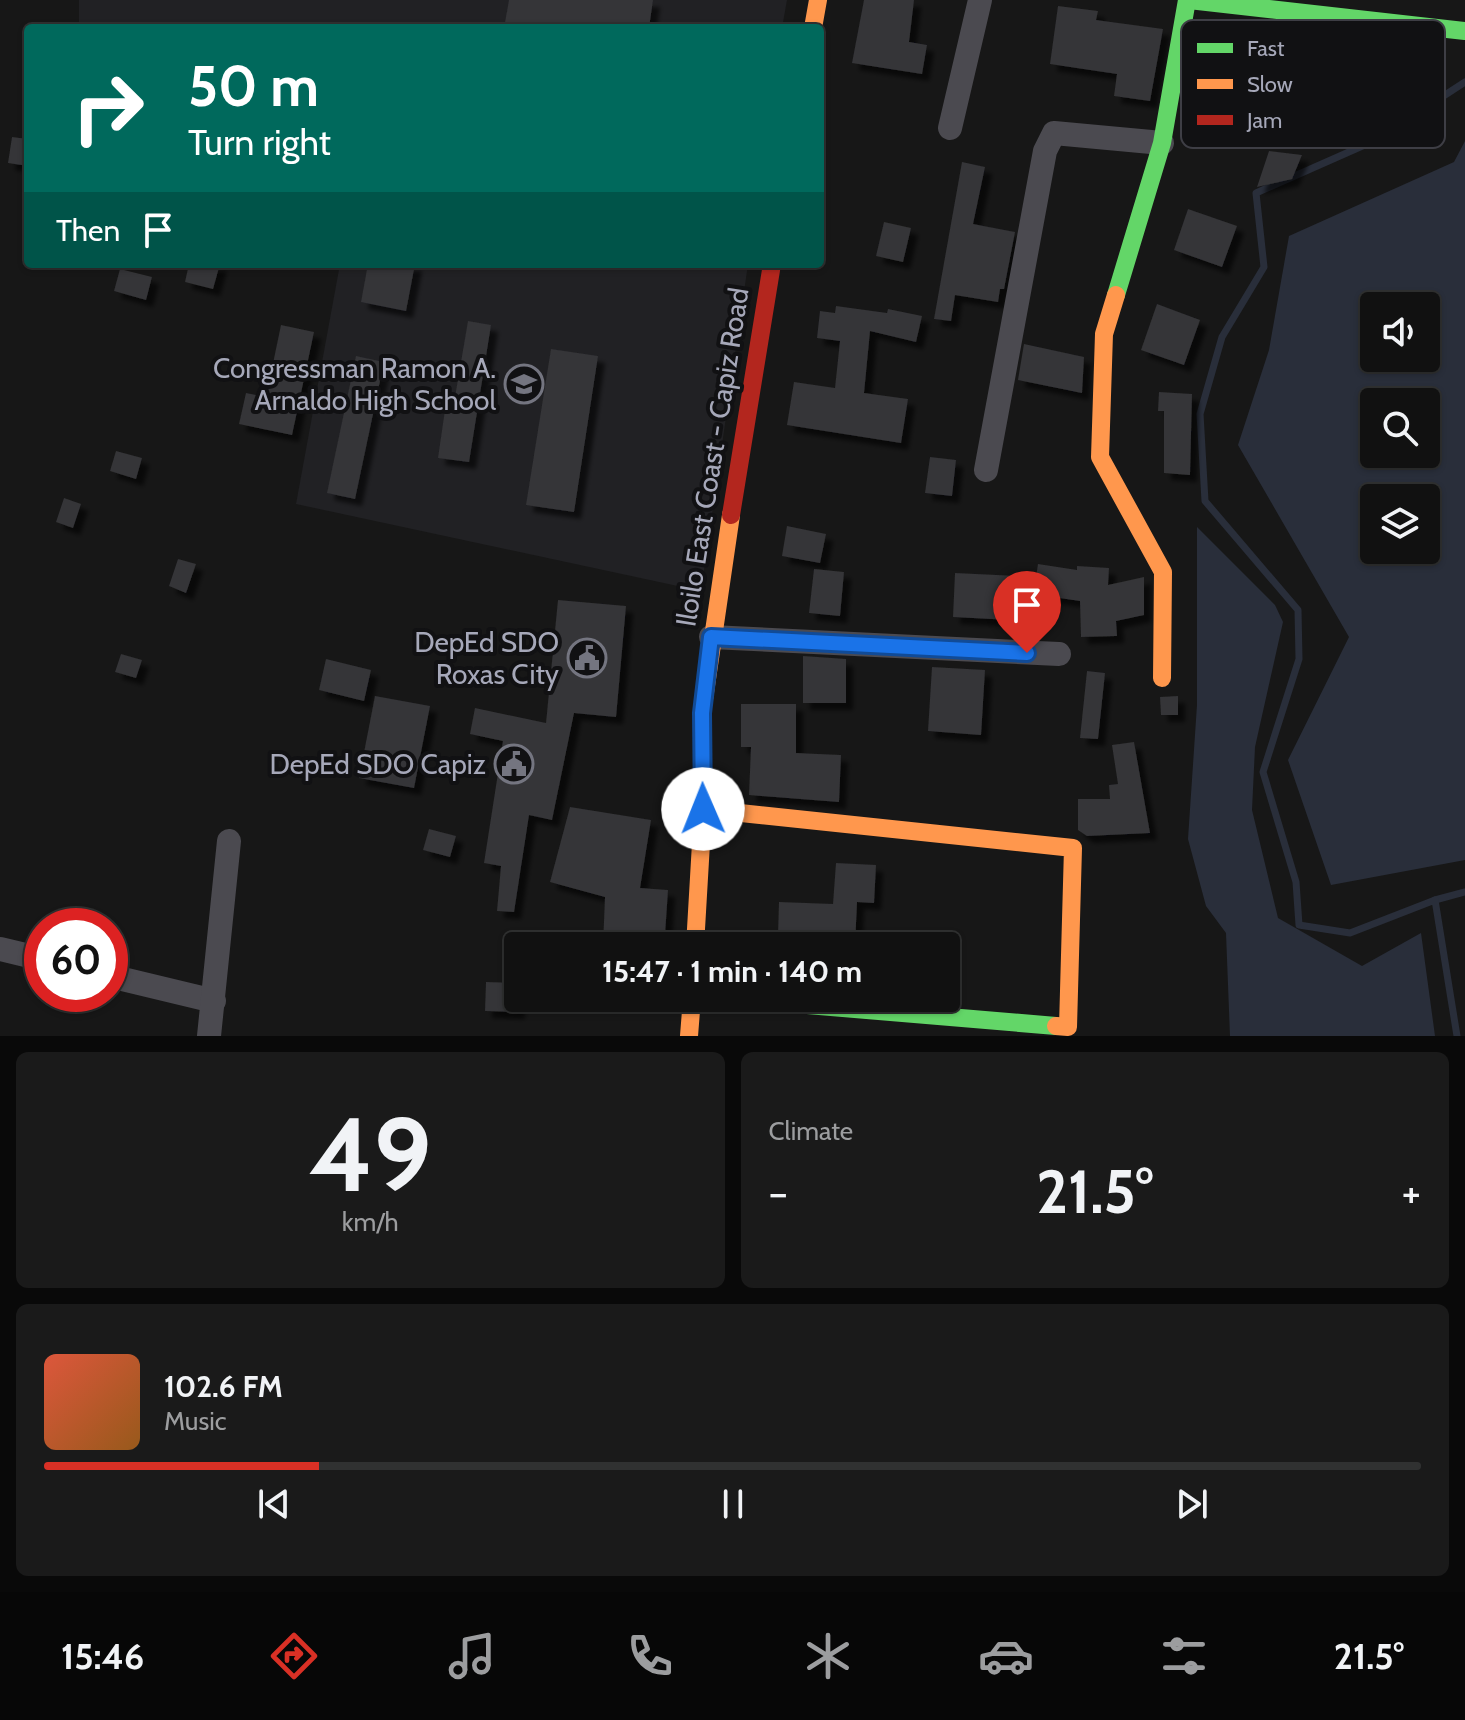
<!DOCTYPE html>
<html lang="en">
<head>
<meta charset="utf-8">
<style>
	:root { --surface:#111; --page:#1a1a1a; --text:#f1f3f6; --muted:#9c9d9f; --line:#303131; --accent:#d93025 }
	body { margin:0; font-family:Cabin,sans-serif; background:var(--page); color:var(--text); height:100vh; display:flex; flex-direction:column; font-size:30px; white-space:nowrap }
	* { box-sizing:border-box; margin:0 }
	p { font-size:26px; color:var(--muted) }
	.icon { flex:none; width:44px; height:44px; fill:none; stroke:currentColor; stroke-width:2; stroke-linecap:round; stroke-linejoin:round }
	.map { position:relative; height:1036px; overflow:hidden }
	.details { display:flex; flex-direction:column; gap:16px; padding:16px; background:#090909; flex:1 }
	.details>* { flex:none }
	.guide { position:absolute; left:24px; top:24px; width:800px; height:244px; border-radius:8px; box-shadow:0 2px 6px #0004,0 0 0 2px var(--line); background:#00695c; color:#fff; overflow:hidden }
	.tools { position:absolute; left:1360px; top:292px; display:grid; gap:16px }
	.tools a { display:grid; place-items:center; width:80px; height:80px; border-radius:8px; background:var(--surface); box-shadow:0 2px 6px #0004,0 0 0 2px var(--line); font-size:40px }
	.speed { position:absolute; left:24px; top:908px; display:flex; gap:16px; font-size:40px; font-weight:700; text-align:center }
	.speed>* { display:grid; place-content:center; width:104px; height:104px; border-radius:50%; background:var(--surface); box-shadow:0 2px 6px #0004,0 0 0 2px var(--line); line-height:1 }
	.speed .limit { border:12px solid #d22; background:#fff; color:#111 }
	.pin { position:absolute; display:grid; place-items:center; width:68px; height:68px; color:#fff; margin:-82px -34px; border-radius:50% 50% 50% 0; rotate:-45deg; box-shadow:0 0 8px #0007 }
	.pin .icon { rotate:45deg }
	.me { position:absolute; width:88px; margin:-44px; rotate:359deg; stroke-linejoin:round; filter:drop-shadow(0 0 6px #0008) }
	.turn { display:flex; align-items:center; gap:28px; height:168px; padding:0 32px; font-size:36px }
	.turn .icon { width:104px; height:104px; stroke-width:2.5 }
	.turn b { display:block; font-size:56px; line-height:68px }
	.then { display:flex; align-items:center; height:76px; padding:0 32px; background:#0003; gap:16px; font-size:30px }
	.big { font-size:60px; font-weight:700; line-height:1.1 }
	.details .tile { flex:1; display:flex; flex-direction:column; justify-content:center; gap:12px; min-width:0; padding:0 28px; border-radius:12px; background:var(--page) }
	.details .dial { align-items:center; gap:0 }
	.dial b { font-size:104px; line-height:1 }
	.song { display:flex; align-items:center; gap:24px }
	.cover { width:96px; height:96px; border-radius:12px; background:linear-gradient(135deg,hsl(10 70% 55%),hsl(30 70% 35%)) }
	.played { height:8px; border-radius:4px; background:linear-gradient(90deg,var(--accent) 20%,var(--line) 20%) }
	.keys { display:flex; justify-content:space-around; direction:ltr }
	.heat { display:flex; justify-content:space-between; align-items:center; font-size:44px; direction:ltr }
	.details .tiles { flex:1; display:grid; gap:16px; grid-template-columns:1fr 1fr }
	.tile:last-child { grid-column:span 2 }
	.trip { position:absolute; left:504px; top:932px; width:456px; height:80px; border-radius:8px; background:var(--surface); box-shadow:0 2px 6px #0004,0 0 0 2px var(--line); font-weight:700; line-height:80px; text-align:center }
	.tab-bar { display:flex; height:128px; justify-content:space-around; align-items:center; background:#070707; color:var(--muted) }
	.tab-bar .icon { width:56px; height:56px }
	.tab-bar .current { color:var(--accent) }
	.tab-bar b { font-size:36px; color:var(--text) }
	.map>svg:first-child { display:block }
	.built { fill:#212124 }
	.water { fill:#292e3a; fill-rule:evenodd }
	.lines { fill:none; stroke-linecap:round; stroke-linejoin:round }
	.stream { stroke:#292e3a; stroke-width:7 }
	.building { fill:#343437; filter:url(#shadow) }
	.street { stroke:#4b4a50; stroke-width:24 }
	.fast { stroke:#63d668; stroke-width:18 }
	.slow { stroke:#ff974d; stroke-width:18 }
	.jam { stroke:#b3261e; stroke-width:18 }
	.route-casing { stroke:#114b97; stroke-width:20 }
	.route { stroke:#1a73e8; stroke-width:14 }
	.labels { text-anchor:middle; stroke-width:8; stroke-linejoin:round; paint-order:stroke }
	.poi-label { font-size:28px; fill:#a6a8b9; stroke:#111113; text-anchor:end }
	.street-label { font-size:28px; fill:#a6a8b9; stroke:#111113 }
	.key { fill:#111113; stroke:#3e3e45; stroke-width:2 }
	.key-label { font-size:22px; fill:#a6a8b9 }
</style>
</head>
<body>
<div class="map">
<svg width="1465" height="1036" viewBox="0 0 1465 1036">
	<defs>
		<filter id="shadow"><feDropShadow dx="7" dy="7" stdDeviation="2" flood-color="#0009"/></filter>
	</defs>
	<rect width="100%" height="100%" fill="#171717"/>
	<g class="built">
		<path d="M79 0H787L782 28H79Z"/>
		<path d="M340 264H748L701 591 296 504Z"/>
	</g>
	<g class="water">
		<path d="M1465 141V860L1331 885 1288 760 1349 637 1238 445 1269 350 1289 236 1454 162ZM1374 306H1426V358H1374ZM1374 402H1426V454H1374ZM1374 498H1426V550H1374Z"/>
		<path d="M1197 527 1275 605 1283 622 1255 747 1252 810 1278 918 1362 966 1421 933 1435 1036H1230L1226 933 1206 906 1188 839 1197 705Z"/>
	</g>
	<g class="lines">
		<g class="stream">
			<path d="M1435 900 1465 892"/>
			<path d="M1457 1036 1435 900 1350 933 1299 925 1296 882 1263 772 1299 659 1298 610 1205 501 1200 414 1222 337 1264 267 1256 193 1376 140 1465 82"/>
		</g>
	</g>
	<g class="building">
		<path d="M509 0H653L649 28H504Z"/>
		<path d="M864 0H914L909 42 927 45 922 74 852 63Z"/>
		<path d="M1058 6 1098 11 1096 20 1163 29 1150 101 1114 96 1117 74 1050 64Z"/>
		<path d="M12 137 28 139V166L8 163Z"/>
		<path d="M1269 151 1302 155 1292 179 1257 187Z"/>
		<path d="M962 162 985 167 973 224 1015 232 1004 289H1000L998 302 955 295 951 321 934 319Z"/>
		<path d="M1188 209 1237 226 1222 267 1174 250Z"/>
		<path d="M884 222 911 228 903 262 876 256Z"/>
		<path d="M189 264H220L213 289 185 282Z"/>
		<path d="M368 264H415L406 311 361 302Z"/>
		<path d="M120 269 152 277 146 300 114 291Z"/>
		<path d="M1157 304 1200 320 1184 365 1141 350Z"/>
		<path d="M836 306 887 313 888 309 922 316 916 342 870 331 864 393 908 399 901 443 787 425 794 382 835 388 840 341 817 338 820 311 835 313Z"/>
		<path d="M468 321 491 325 469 462 438 458 447 396 455 397Z"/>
		<path d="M281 325 314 332 292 435 239 424 246 393 266 397Z"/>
		<path d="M1024 344 1084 357 1082 393 1018 380Z"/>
		<path d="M551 349 598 356 574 512 526 505Z"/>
		<path d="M356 356 384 362 355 499 327 493Z"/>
		<path d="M1159 392 1192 394 1190 475 1164 473V411H1158Z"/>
		<path d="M116 451 142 458 136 479 110 471Z"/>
		<path d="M930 457 956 460 952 496 925 493Z"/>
		<path d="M64 498 81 504 73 528 56 522Z"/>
		<path d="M787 526 826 534 820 563 782 556Z"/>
		<path d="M178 559 196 564 186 593 169 586Z"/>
		<path d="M1038 564 1077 570V566L1109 568 1108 585 1144 577V615L1116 621 1117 636 1081 637 1080 601 1012 591 1011 620 953 617 955 573 1036 577Z"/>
		<path d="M814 569 844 572 840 616 809 613Z"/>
		<path d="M558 600 626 606 616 717 574 713 552 820 529 815 514 912 497 911 501 866 484 863 503 741 470 734 475 708 546 723Z"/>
		<path d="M121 654 142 660 136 678 115 672Z"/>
		<path d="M803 656 846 659V703H803Z"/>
		<path d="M326 659 371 670 364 701 319 690Z"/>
		<path d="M932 667 985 670 981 735 928 731Z"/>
		<path d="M1087 671 1105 673 1098 739 1080 738Z"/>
		<path d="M375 696 430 706 414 788 359 778Z"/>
		<path d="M1178 696V715H1161L1160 697Z"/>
		<path d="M741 704H796V753L841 755 839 802 749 795 751 747H741Z"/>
		<path d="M1134 742 1150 833 1087 836 1078 830V799H1110L1109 785 1118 784 1112 745Z"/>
		<path d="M570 807 651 820 640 888 668 890 665 934H657V946H603L605 897 550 882Z"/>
		<path d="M429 829 456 836 450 857 423 850Z"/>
		<path d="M836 863 876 865 874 903 857 902 855 946H822V937L778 935 779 902 833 904Z"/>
		<path d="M486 982 518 983V1012L485 1011Z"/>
	</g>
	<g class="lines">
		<g class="street">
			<path d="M950 128 980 0"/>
			<path d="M986 470 1045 151 1054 133 1162 143"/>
			<path d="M711 637 1059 654"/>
			<path d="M0 949 42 959"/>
			<path d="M110 976 214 1001"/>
			<path d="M209 1036 229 841"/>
		</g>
		<g class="fast">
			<path d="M1189 0 1465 31"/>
			<path d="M1116 295 1162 143 1187 0"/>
			<path d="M724 998 1056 1026"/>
		</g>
		<g class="slow">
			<path d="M813 28 818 0"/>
			<path d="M1116 295 1104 334 1100 457 1163 572 1162 678"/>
			<path d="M703 809 1073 848 1068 1027 1056 1026"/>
			<path d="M695 946 703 809 702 713 731 515"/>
			<path d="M689 1036 692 998"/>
		</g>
		<path class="jam" d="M731 515 772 264"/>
	</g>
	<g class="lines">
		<g class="route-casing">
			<path id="route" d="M703 809 702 713 711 637 1027 653"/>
		</g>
		<use href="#route" class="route"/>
	</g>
	<defs>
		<g id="school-ring" transform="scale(2)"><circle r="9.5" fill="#111113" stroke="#747580" stroke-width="1.5"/><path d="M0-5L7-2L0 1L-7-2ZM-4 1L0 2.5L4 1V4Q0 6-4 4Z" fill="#747580"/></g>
		<g id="civic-ring" transform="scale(2)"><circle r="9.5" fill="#111113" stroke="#747580" stroke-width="1.5"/><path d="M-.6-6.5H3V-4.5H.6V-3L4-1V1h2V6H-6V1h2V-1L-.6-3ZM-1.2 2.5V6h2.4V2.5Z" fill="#747580"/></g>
	</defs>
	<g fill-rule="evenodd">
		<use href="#school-ring" x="524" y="384"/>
		<use href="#civic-ring" x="587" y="658"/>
		<use href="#civic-ring" x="514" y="764"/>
	</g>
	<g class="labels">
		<g class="poi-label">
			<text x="496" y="378">Congressman Ramon A.<tspan x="496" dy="32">Arnaldo High School</tspan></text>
			<text x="559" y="652">DepEd SDO<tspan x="559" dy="32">Roxas City</tspan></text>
			<text x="486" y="774">DepEd SDO Capiz</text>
		</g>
		<g class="street-label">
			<text transform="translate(712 457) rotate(-81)" y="10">Iloilo East Coast - Capiz Road</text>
		</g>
	</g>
	<rect x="1181" y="20" width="264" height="128" rx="12" class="key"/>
	<rect x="1197" y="43" width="36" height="10" fill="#63d668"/>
	<rect x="1197" y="79" width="36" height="10" fill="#ff974d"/>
	<rect x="1197" y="115" width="36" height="10" fill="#b3261e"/>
	<g class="key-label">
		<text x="1247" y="56">Fast</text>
		<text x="1247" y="92">Slow</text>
		<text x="1247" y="128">Jam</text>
	</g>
</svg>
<div class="tools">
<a><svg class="icon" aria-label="sound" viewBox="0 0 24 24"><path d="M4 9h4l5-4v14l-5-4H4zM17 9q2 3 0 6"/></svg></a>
<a><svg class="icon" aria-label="search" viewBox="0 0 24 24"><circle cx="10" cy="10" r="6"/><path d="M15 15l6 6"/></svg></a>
<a><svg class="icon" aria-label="layers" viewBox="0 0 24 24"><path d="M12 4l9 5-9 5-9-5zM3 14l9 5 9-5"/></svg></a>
</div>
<div class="speed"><div class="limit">60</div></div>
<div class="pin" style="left:1027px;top:653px;background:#d93025"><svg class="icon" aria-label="arrive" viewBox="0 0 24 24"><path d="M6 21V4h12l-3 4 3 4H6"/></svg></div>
<svg class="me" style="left:703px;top:809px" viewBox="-20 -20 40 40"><circle r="19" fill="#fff"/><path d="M0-13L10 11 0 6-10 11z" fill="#1a73e8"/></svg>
<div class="trip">15:47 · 1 min · 140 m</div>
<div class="guide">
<div class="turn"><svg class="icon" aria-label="right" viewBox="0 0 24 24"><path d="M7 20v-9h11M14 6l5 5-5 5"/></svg><div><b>50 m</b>Turn right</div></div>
<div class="then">Then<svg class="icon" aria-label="arrive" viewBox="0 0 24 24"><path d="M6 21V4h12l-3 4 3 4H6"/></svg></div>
</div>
</div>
<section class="details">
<div class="tiles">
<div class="tile dial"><b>49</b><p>km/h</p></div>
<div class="tile"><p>Climate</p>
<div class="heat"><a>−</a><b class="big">21.5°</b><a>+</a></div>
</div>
<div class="tile">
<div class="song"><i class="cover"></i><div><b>102.6 FM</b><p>Music</p></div></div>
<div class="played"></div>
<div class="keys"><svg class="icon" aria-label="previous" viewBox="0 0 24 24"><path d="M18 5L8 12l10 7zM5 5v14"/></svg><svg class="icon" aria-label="pause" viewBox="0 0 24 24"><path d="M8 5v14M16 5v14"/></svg><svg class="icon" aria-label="next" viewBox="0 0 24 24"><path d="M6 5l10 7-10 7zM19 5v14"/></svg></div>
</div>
</div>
</section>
<nav class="tab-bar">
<b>15:46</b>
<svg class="icon current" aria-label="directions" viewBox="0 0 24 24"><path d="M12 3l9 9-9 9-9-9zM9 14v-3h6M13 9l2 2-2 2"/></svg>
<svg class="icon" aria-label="music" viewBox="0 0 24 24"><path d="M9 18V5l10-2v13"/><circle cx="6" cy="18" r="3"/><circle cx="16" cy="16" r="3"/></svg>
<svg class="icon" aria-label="phone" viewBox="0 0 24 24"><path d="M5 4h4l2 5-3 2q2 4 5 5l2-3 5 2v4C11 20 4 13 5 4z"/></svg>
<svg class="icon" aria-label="climate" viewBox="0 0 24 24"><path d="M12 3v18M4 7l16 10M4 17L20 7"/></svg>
<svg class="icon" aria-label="car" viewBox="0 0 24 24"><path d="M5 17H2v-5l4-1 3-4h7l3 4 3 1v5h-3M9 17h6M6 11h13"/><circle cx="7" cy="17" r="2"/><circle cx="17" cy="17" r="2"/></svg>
<svg class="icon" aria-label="filters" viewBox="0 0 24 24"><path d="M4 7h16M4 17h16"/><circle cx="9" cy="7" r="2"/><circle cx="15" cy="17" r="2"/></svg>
<b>21.5°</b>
</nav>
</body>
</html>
